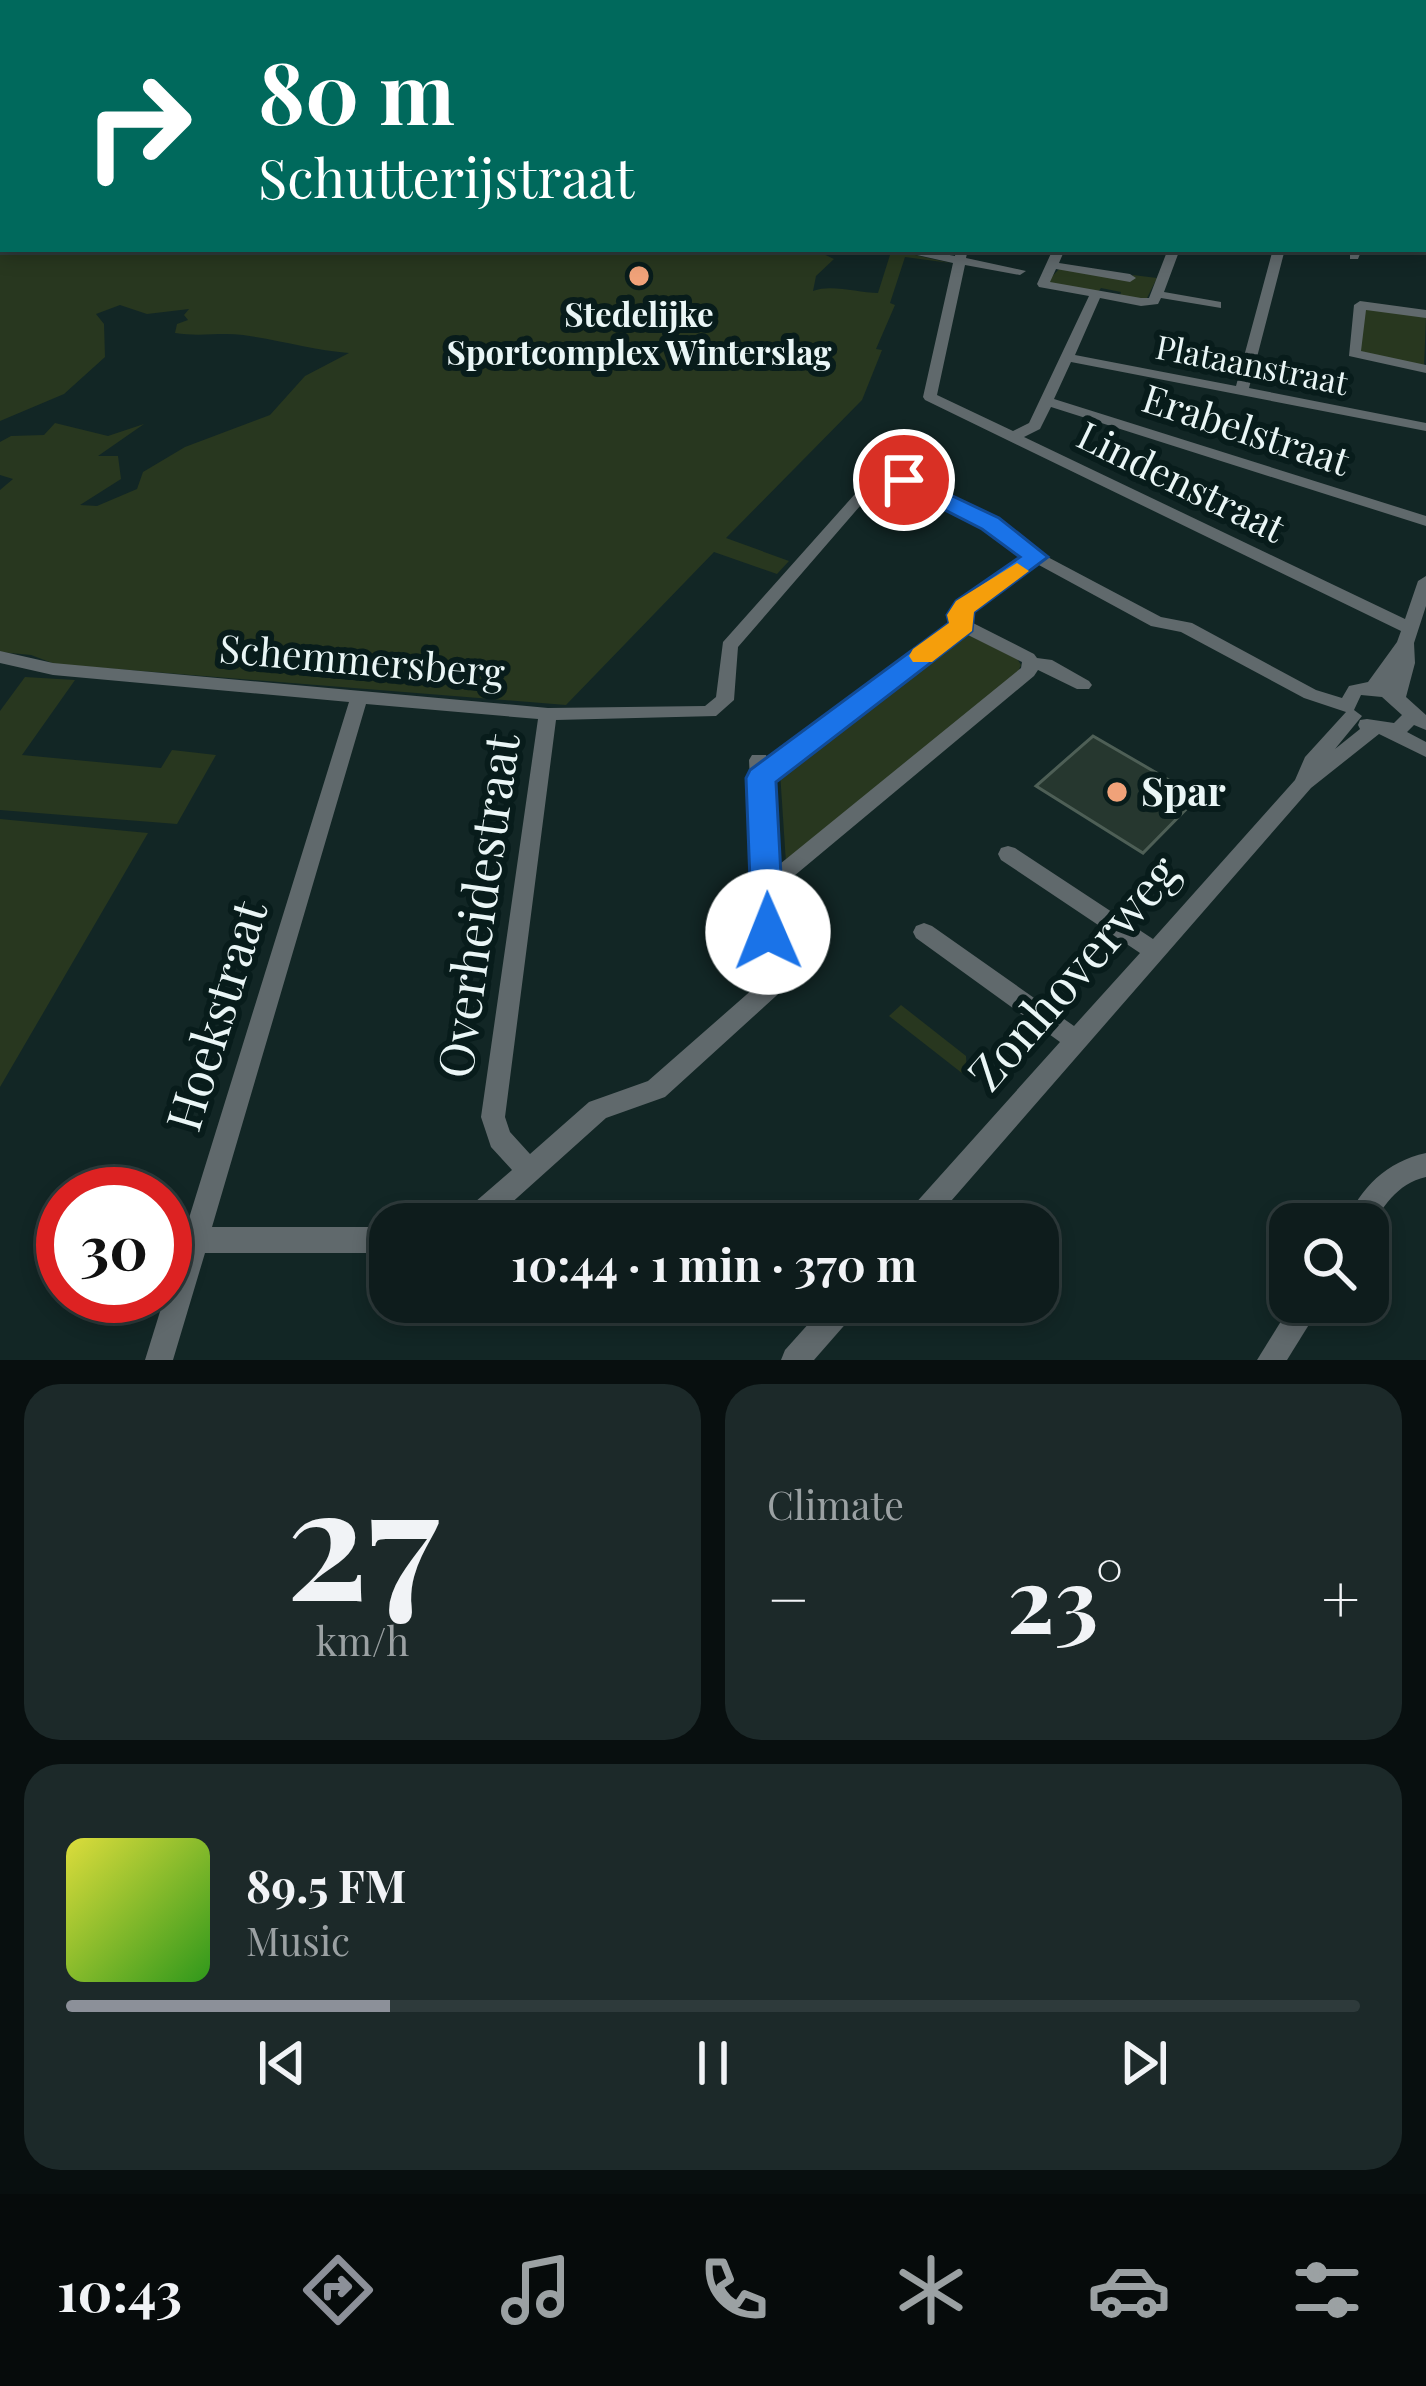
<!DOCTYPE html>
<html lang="en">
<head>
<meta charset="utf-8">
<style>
	:root { --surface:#0e1c1c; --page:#1c2929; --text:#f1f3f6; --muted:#9ba1a3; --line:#2e3a3b; --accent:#8c9099 }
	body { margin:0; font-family:"Playfair Display",serif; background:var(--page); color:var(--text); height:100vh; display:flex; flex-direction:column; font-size:45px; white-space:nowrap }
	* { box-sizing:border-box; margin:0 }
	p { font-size:39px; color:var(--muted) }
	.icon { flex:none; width:66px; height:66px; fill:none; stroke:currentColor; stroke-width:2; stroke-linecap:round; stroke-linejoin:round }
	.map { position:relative; height:1360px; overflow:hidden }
	.panel { display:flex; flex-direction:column; gap:24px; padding:24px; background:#080f0f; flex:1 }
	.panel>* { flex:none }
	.top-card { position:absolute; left:0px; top:0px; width:1428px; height:252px; box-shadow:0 6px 18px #0003,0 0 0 3px var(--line); background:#00695c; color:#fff; overflow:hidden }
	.tools { position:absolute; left:1269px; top:1203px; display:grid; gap:24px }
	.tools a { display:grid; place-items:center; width:120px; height:120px; border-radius:24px; background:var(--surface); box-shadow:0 6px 18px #0003,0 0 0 3px var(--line); font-size:60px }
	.speed { position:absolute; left:36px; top:1167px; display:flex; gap:24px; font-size:60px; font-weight:700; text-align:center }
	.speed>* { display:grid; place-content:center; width:156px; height:156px; border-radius:50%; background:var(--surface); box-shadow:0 6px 18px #0003,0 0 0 3px var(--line); line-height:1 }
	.speed .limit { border:18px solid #d22; background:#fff; color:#111 }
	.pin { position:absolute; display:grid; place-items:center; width:102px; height:102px; color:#fff; margin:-51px; border:6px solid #fff; border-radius:50%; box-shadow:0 3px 12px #0007 }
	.me { position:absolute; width:132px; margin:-66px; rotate:359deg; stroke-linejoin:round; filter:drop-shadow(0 0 9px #0008) }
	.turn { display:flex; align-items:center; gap:42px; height:252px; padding:0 60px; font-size:54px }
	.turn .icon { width:156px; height:156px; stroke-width:2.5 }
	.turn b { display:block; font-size:84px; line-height:102px }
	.big { font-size:90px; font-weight:700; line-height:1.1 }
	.panel .card { flex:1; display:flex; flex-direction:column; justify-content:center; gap:18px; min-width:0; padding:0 42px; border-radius:36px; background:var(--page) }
	.panel .dial { align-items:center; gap:0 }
	.dial b { font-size:156px; line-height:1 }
	.song { display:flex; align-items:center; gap:36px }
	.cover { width:144px; height:144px; border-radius:18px; background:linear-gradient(135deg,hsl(60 70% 55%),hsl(110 70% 35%)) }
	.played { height:12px; border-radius:6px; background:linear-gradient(90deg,var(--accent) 25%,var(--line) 25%) }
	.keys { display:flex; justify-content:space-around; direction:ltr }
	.heat { display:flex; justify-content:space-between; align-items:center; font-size:66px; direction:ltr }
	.panel .tiles { flex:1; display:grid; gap:24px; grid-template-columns:1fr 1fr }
	.card:last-child { grid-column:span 2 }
	.trip { position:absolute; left:369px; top:1203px; width:690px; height:120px; border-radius:36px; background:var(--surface); box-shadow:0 6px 18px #0003,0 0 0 3px var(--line); font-weight:700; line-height:120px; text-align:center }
	.tab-bar { display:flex; height:192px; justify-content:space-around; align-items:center; background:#060b0b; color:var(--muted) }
	.tab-bar .icon { width:84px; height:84px }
	.tab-bar .current { color:var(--accent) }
	.tab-bar b { font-size:54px; color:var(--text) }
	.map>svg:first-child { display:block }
	.green { fill:#28371f }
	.building { fill:#26372f; stroke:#4e5f56; stroke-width:3 }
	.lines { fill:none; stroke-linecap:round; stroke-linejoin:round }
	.minor { fill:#60696c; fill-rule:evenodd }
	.rail-casing { stroke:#9aa9a9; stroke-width:4.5 }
	.rail { stroke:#081c1b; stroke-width:3; stroke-dasharray:6; stroke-linecap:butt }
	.route { fill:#1a73e8; stroke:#114b97; stroke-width:3 }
	.slow { fill:#f59e0b }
	.poi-dot { fill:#f0a279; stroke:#081c1b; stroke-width:4.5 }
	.labels { text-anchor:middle; stroke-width:12; stroke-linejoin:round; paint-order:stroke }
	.far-poi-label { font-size:33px; font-weight:bold; fill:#eaf6f6; stroke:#081c1b }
	.far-street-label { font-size:33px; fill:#eaf6f6; stroke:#081c1b }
	.street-label { font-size:39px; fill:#eaf6f6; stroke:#081c1b }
	.poi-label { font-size:39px; font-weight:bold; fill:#eaf6f6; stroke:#081c1b; text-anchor:start }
	.near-street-label { font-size:48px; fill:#eaf6f6; stroke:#081c1b }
</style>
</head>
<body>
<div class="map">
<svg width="1426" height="1360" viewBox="0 0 1426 1360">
	<rect width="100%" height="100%" fill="#122625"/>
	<g class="green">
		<path d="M0 87 3 249H813L834 259 816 276 813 291C832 284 858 293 878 293L890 255 902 252 950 263 905 257 890 303 895 305 876 349 882 350 862 400 726 538 789 561 777 574 714 552 566 705 55 664 31 655 0 652V490L13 479 0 475V442L11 436 44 435 55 423 108 436 144 424 98 456H118L121 479 80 505 97 506 137 489 143 472 185 447 270 415 305 376 349 353C314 350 280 340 243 335 221 332 200 337 175 333L177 324 188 320 184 315 189 309 147 314 120 305 96 314 104 324 105 357 64 394 0 421Z"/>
		<path d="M1060 268 1129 280 1133 275 1157 278 1146 300 1120 296 1121 292 1101 288 1098 292 1047 282Z"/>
		<path d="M1365 308 1426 317 1424 366 1358 351Z"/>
		<path d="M970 635 1016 657 1021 665 1017 674 786 863 780 772 958 636Z"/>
		<path d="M25 677 75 680 22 755 161 768 172 750 216 755 177 824 0 810V711Z"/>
		<path d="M0 819 148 833 0 1087Z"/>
		<path d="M901 1005 966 1056 967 1077 889 1016Z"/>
	</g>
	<path class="building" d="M1093 736 1198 797 1143 853 1036 786Z"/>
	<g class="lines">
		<g class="minor">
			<rect x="1425" y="109" width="1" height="6"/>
			<rect x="1425" y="158" width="1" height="7"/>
			<rect x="1425" y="193" width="1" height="6"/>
			<path d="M890 249H916L955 256 956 249H968L966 258 1026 271 1020 275 965 265 937 395 1013 431 1029 423 1089 296 1039 287 1037 284 1053 249H1065L1059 263 1130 274 1136 278 1130 282 1056 269 1050 282 1141 298H1149L1168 249H1180L1164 292 1221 302V308L1161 298 1158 304 1141 306 1100 298 1075 355 1236 386 1273 249H1285L1249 388 1426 423V431L1071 362 1054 399 1426 516V526L1051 407 1040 429 1024 437 1405 619 1418 581 1426 576V606L1414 643 1415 663 1406 697 1426 715V730L1414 725 1407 732 1426 742V757L1379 734 1311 788 931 1224H901L905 1215 1060 1042 916 938 913 932 916 926 924 923 932 926 1074 1026 1140 953 1001 860 998 854 1001 848 1008 846 1015 848 1153 939 1295 780 1305 757 1346 712 1304 698 1181 632 1151 626 1037 564 971 611 969 615 971 622 1034 654 1037 658 1052 660 1089 681 1092 685 1089 689H1077L1038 670 1034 676 776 891 779 928 809 954 812 960 809 966 665 1097 606 1118 488 1224H456L460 1215 512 1170 491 1147 481 1117 538 719 366 704 212 1227H390V1253H205L173 1360H145L349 702 53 675 0 663V651L53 663 548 708 705 706 716 697 723 642 863 485 893 474 921 481 1021 535 1042 554 1161 617 1192 623 1316 690 1342 698 1349 686 1368 682 1397 642 1401 631 925 400 923 397 953 263ZM894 483 911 487 1009 541 1026 557 959 603 951 615 954 623 769 762 766 755H752L749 760 757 932 786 960 648 1081 589 1102 530 1154 510 1132 505 1117 556 720 716 716 734 700 738 647 873 491ZM964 633 1022 662 1021 668 775 868 770 781ZM1361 695 1382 697 1402 715 1394 723 1367 719 1360 720 1358 725 1360 729 1335 749 1362 716 1354 710Z"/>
			<path d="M1350 249H1362L1358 259H1350Z"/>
			<path d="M1360 301 1426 310V318L1366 310 1361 351 1426 365V373L1349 356 1354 305Z"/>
			<path d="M1426 1153V1177C1396 1184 1383 1207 1368 1232V1224H1345C1361 1187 1386 1162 1426 1153Z"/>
			<path d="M828 1302H860L856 1312 814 1360H781L785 1350Z"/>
			<path d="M1293 1302H1323L1287 1360H1257Z"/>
		</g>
		<g class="rail-casing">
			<path id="rail" d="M504 0 525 3"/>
		</g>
		<use href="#rail" class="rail"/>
	</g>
	<path class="route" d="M904 473 999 518 1048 557 974 612 972 631 776 782 784 932 780 942 768 945 756 942 752 932 746 778 750 770 949 623 947 615 956 601 1020 557 982 529 896 485 893 480Z"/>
	<path class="slow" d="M1017 563 1029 571 974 612 972 631 932 662H913L909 656 913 649 949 623 947 615 956 601Z"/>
	<g class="poi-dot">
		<circle cx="639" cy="276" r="12"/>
		<circle cx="1117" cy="792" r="12"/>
	</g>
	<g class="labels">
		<g class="far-poi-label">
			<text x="639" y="327">Stedelijke<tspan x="639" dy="38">Sportcomplex Winterslag</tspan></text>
		</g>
		<g class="far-street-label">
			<text transform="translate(1252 365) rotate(11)" y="12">Plataanstraat</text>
		</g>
		<g class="street-label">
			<text transform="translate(1246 430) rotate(18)" y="14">Erabelstraat</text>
			<text transform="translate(1181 482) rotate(26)" y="14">Lindenstraat</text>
			<text transform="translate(362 661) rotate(5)" y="14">Schemmersberg</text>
		</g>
		<g class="poi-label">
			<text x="1141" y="806">Spar</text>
		</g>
		<g class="near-street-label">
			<text transform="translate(479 906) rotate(-82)" y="17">Overheidestraat</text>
			<text transform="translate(1074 973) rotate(-49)" y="17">Zonhoverweg</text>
			<text transform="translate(217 1016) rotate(-73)" y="17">Hoekstraat</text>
		</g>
	</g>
</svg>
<div class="tools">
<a><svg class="icon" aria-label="search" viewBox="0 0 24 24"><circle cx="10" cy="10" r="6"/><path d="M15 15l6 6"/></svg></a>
</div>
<div class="speed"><div class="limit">30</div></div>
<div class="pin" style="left:904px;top:480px;background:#d93025"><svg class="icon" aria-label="arrive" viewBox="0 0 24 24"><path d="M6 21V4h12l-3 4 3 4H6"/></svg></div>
<svg class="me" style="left:768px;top:932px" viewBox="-20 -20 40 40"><circle r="19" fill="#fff"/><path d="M0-13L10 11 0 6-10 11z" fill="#1a73e8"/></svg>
<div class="trip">10:44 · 1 min · 370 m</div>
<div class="top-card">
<div class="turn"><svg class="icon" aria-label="right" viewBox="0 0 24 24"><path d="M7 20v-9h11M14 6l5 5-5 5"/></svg><div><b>80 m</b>Schutterijstraat</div></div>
</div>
</div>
<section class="panel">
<div class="tiles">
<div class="card dial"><b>27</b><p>km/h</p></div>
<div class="card"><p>Climate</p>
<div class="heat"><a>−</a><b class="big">23°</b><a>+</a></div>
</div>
<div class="card">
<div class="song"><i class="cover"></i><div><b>89.5 FM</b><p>Music</p></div></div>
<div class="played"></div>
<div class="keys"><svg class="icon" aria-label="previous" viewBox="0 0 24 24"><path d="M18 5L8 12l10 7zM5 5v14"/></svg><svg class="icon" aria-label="pause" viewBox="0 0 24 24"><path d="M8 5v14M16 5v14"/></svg><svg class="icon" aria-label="next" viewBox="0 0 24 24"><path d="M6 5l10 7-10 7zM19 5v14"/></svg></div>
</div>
</div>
</section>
<nav class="tab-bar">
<b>10:43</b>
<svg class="icon current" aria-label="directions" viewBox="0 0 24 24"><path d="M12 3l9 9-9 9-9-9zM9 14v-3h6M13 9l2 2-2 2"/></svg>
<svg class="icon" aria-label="music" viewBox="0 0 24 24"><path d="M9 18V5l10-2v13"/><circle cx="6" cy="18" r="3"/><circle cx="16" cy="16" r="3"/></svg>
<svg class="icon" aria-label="phone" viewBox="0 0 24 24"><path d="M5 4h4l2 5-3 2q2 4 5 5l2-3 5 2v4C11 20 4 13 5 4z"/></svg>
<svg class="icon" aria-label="climate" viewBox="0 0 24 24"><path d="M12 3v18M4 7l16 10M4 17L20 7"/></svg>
<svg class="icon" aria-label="car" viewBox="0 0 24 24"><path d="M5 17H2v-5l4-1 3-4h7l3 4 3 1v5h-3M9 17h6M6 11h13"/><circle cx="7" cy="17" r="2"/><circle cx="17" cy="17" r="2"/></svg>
<svg class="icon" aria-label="filters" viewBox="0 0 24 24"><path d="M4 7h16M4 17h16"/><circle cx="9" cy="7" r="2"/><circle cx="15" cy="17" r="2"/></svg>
</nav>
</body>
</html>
